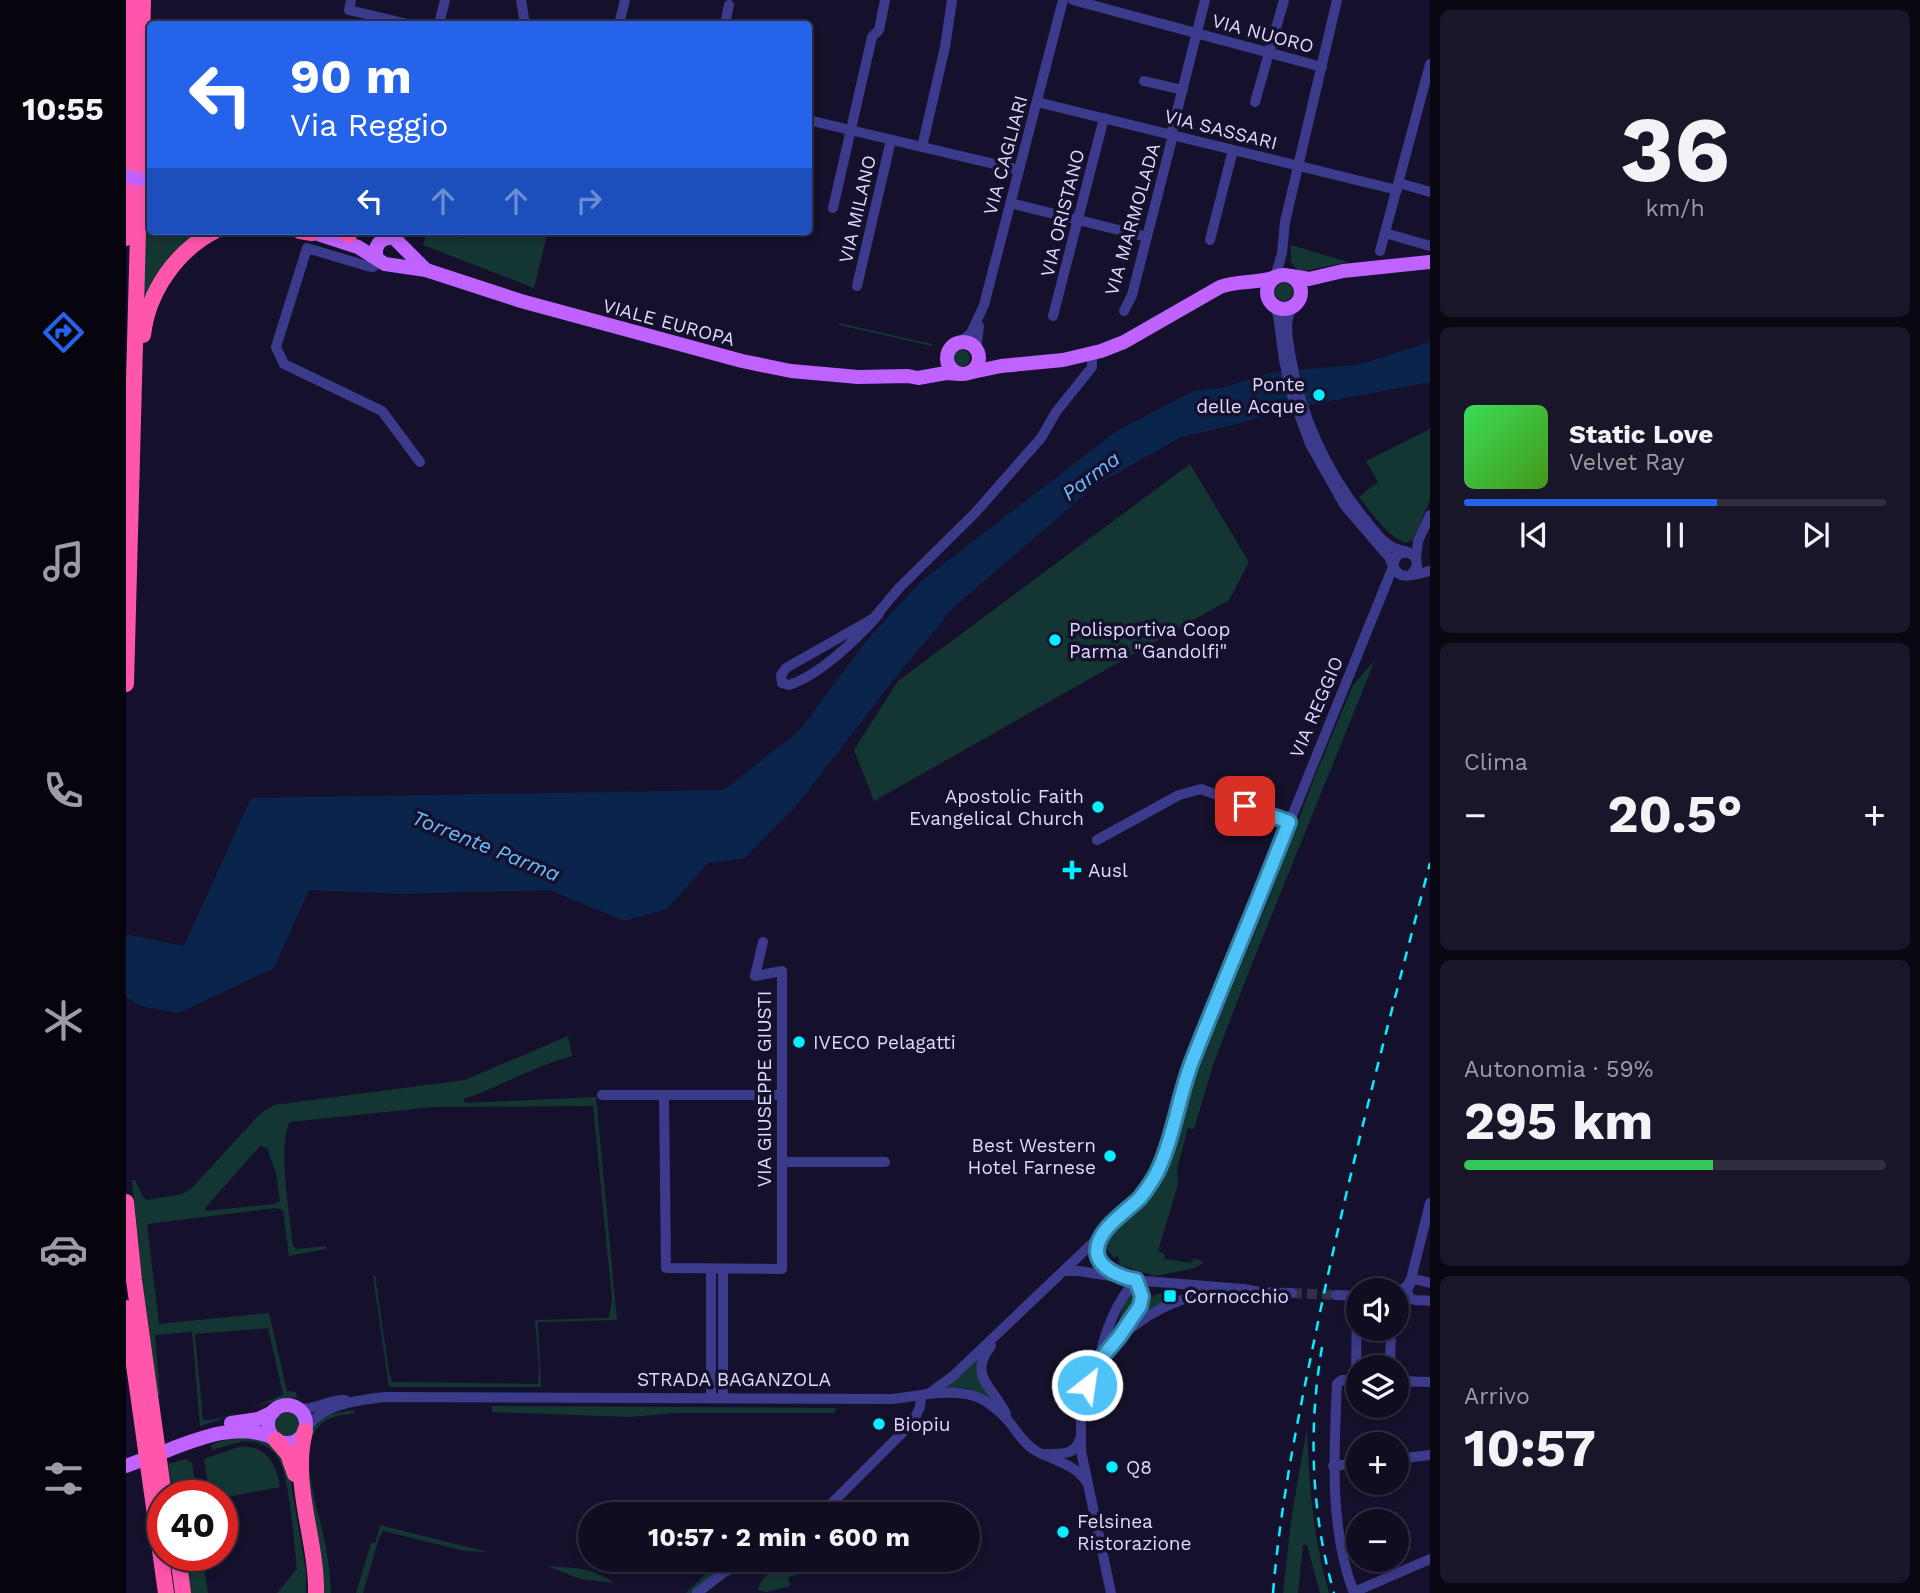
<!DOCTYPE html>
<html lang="it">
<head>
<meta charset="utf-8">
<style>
	:root { --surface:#100d21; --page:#19162a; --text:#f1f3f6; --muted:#9c9ca5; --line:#302d3f; --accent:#2563eb }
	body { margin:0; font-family:"Work Sans",sans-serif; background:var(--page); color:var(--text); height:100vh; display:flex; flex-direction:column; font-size:26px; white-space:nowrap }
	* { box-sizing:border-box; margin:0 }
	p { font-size:23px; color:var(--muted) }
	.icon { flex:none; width:38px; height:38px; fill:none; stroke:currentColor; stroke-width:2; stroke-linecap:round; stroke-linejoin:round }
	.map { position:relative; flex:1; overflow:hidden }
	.panel { display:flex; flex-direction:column; gap:10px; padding:10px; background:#090712; width:490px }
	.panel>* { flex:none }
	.guide { position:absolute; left:21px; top:21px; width:665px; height:214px; border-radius:7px; box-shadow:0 4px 10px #0003,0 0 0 2px var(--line); background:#2563eb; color:#fff; overflow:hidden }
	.tools { position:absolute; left:1220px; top:1278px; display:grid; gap:14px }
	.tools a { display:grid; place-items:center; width:63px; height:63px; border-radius:50%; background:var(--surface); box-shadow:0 4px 10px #0003,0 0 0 2px var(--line); font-size:35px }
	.speed { position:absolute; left:21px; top:1480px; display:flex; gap:14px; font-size:35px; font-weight:700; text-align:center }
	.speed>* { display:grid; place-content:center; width:91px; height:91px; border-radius:50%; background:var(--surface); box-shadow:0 4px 10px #0003,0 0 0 2px var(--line); line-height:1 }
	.speed .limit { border:10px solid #d22; background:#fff; color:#111 }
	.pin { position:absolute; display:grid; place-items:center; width:60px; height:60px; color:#fff; margin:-30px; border-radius:14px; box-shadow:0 4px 10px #0006 }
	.me { position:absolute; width:77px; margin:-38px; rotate:30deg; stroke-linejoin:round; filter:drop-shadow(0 0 5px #0008) }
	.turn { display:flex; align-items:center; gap:24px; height:147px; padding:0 28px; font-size:32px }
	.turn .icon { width:91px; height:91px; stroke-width:2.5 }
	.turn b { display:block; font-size:49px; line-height:60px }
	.lanes { display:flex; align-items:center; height:66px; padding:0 28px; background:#0003; justify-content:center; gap:35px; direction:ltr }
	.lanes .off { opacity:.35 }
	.big { font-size:52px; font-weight:700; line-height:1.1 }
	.panel .widget { flex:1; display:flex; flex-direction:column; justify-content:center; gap:10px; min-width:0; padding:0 24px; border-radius:10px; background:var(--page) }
	.panel .dial { align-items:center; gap:0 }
	.dial b { font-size:91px; line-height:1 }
	.song { display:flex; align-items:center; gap:21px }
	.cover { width:84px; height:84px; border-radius:10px; background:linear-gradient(135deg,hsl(130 70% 55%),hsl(100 70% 35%)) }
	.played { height:7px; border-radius:4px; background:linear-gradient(90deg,var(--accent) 60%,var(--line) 60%) }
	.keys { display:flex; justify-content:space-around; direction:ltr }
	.heat { display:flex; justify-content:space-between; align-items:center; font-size:38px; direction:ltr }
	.charge { height:10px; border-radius:5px; background:linear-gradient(90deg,#34c759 59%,var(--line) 0) }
	.trip { position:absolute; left:452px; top:1502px; width:402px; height:70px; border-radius:35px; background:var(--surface); box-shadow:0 4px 10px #0003,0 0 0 2px var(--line); font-weight:700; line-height:70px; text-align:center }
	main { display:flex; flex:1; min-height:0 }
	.menu { display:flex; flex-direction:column; width:126px; justify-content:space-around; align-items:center; background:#06050d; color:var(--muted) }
	.menu .icon { width:49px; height:49px }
	.menu .active { color:var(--accent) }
	.menu b { font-size:32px; color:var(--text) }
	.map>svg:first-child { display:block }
	.green { fill:#143633; fill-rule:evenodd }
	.water { fill:#0a244b }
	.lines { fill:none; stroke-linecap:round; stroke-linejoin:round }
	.minor-tunnel { stroke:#332f4c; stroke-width:10; stroke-dasharray:10 5; stroke-linecap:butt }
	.minor { stroke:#3c3b8b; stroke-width:10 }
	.major { stroke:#c062ff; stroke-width:14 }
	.highway { stroke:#ff56ac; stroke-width:16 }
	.rail { stroke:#07eeff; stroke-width:2.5; stroke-dasharray:10 9; stroke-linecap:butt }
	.route-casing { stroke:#337fa1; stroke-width:18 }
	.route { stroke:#4fc3f7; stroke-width:12 }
	.poi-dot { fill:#07eeff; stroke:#15112c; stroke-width:2.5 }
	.labels { text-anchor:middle; stroke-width:7; stroke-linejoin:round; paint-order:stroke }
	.street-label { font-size:19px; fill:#dedbff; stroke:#15112c }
	.poi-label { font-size:19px; fill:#dedbff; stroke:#15112c; text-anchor:start }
	.water-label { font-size:21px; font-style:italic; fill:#69beff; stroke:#15112c }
</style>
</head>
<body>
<main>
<nav class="menu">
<b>10:55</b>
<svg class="icon active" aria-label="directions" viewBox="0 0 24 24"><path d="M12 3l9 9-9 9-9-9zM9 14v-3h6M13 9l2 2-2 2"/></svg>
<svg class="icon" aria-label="music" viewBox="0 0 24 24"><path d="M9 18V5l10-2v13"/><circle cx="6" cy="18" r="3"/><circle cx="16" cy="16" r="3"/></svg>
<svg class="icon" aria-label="phone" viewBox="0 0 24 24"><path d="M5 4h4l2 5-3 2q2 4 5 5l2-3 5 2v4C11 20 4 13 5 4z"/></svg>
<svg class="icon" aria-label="climate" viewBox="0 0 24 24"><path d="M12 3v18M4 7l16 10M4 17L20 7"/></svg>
<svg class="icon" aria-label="car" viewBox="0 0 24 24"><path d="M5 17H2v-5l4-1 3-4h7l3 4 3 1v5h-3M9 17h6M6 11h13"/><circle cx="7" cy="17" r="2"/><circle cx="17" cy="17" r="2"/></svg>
<svg class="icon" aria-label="filters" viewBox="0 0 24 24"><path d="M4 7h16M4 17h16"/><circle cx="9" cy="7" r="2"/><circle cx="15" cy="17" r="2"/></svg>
</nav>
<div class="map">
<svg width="1304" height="1593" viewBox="0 0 1304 1593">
	<rect width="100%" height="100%" fill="#15112c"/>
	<g class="green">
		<path d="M21 195 24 196V231H81L17 309Z"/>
		<path d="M301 231H312L337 238 338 231H422L408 288 297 245Z"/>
		<path d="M1165 245 1222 262 1173 272 1165 262Z"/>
		<circle cx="1158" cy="292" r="9"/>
		<path d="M713 323 806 344V346L713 325Z"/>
		<circle cx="836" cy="358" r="8"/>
		<path d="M1304 429V500L1287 540 1279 543C1259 534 1246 513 1233 497L1252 482 1240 461Z"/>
		<path d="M1064 464 1123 562 1103 600 748 801 728 750 772 681Z"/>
		<path d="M1249 660 1125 966 1088 1062 1068 1129 1062 1128 1051 1169 1052 1184 1032 1251 1039 1254 1038 1259 1066 1263 1067 1258 1078 1262 1069 1268 1029 1276 994 1265 992 1256 988 1258 977 1244 1029 1194 1038 1179 1074 1064 1141 904 1189 776 1227 685Z"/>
		<path d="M442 1036 446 1056C409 1066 375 1086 338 1099L339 1103 470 1097 491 1320 412 1322 415 1387H263L247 1276 249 1275 263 1372 266 1382 412 1384 413 1368 409 1320 483 1318 486 1299 467 1106 307 1107 164 1122C151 1143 164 1219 167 1246L171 1249 200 1246V1249L163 1256 157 1210 150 1208 21 1224 33 1324 143 1313 161 1391 170 1392 171 1398C155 1395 94 1420 74 1426L66 1332 29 1335 34 1395H32L16 1279 6 1180H9L17 1197 21 1200 56 1194 65 1189 134 1114 148 1105 339 1080ZM134 1146 141 1148 150 1173 154 1201 148 1204 80 1211 79 1208ZM142 1328 157 1394C141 1403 95 1421 77 1420L69 1334Z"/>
		<path d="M1004 1293H1010L1011 1305 988 1336 1000 1297Z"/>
		<path d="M1031 1294H1036L1039 1302 1012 1316 1026 1297Z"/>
		<path d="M854 1357 866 1399 842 1388H817Z"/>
		<path d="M366 1406 710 1408 709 1413H549L503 1417 366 1412Z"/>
		<path d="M227 1410 229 1413C216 1415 202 1416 193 1426 171 1451 192 1510 198 1538 202 1556 204 1574 205 1593H193C189 1560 171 1451 188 1426 197 1414 214 1412 227 1410Z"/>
		<circle cx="161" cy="1424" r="12"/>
		<path d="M1181 1428C1183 1485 1187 1538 1203 1593H1194L1181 1545H1177L1172 1593H1157L1166 1514Z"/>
		<path d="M109 1436 140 1440 162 1466 180 1571V1593H151L171 1569C168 1544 164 1474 151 1456 146 1449 137 1444 128 1442 114 1439 100 1447 86 1450L85 1445Z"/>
		<path d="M113 1447C141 1444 150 1464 154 1487L96 1498 84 1496 78 1459Z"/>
		<path d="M60 1459 66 1463 71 1496H47L42 1464Z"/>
		<path d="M254 1525 362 1552 339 1551 257 1531 253 1538 237 1593H230L245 1543H249Z"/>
		<path d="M55 1556H76L82 1593H61Z"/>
		<path d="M603 1559H614L583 1578 566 1593H560L584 1570Z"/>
		<path d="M668 1563 675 1564 677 1573 662 1577 664 1586 641 1592 632 1590C634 1575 654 1565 668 1563Z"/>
		<path d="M421 1566C445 1568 468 1567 488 1583L454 1579Z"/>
	</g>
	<path class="water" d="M1304 342V382L1157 410 1112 424 1055 437 970 485 828 607 769 678 670 806 619 858 582 863 541 909 498 921 424 890 276 894 183 890 148 968 53 1013 14 1006 0 997V934L58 946 125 798 598 790 673 731 741 640 794 582 992 430 1068 391 1094 388 1153 371 1232 365Z"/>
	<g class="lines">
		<path class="minor-tunnel" d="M1166 1293 1210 1295"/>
		<g class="minor">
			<path d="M225 0 223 10 282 24"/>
			<path d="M395 0 399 24"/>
			<path d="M947 0 1196 67"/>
			<path d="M313 24 319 0"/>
			<path d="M493 24 499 0"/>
			<path d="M599 24 603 5"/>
			<path d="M1018 81 1057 90"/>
			<path d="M911 102 1271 190"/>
			<path d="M1129 102 1158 0"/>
			<path d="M682 120 893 170"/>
			<path d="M1045 135 1079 0"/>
			<path d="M796 147 819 47 826 0"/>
			<path d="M1273 183 1304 192"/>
			<path d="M884 203 1021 237"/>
			<path d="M707 208 746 37 753 30 759 0"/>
			<path d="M1259 233 1304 246"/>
			<path d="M1084 240 1107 150"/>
			<path d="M1254 251 1304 64"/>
			<path d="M254 262 247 267 241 266 181 248 150 347 158 364 256 411 294 462"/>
			<path d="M1149 277 1156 253 1159 222 1211 0"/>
			<path d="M731 286 765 140"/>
			<path d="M1168 306C1157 318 1162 338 1164 353 1174 415 1201 474 1242 523 1252 536 1262 549 1279 551"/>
			<path d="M998 311 1006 295 1047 135"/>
			<path d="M927 316 978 118"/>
			<path d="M833 343 845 333 858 305 937 0"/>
			<path d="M850 351 853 326"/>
			<path d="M1290 558 1292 541 1304 515"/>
			<path d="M1285 575 1291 566 1290 558 1282 552 1272 554 1267 564C1272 583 1289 574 1304 571"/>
			<path d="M753 614C732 638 694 675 663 685L656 683 655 675 660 668 748 618 773 588 849 513 915 438 930 412 966 367V353"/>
			<path d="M971 840 1053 795 1075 789 1163 822"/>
			<path d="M476 1095H656"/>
			<path d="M538 1095 540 1268 656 1269V971L629 976 637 942"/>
			<path d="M656 1162H759"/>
			<path d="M938 1271H953L991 1277"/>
			<path d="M999 1279 975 1261 971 1254 972 1245 977 1234 1018 1193 1035 1164 1066 1063 1267 567 1263 557 1219 506 1184 444 1165 392 1158 360 1152 315 1148 306"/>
			<path d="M1007 1280 1117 1289 1134 1292"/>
			<path d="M1304 1283 1288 1279C1283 1284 1277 1294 1286 1299 1291 1302 1299 1299 1304 1301"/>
			<path d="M1130 1292 1166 1293"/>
			<path d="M1270 1294 1281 1286 1285 1279 1304 1203"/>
			<path d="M1210 1295 1232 1296"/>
			<path d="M1000 1332C1027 1310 1058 1294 1093 1293"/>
			<path d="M865 1346C841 1376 868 1388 880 1414"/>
			<path d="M972 1362C979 1334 989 1301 1010 1281"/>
			<path d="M1264 1367 1265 1328"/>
			<path d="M1230 1380 1231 1296"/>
			<path d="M1270 1381 1304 1382"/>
			<path d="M802 1394C840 1390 858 1393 884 1423 892 1433 898 1444 910 1451 926 1460 949 1464 960 1481"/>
			<path d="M585 1398V1269"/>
			<path d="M597 1398V1269"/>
			<path d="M169 1407C187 1413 201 1399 219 1400"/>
			<path d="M179 1431C194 1404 232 1400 260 1397L767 1399 802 1394 827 1376 974 1236"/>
			<path d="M919 1454C934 1454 949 1456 954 1439"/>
			<path d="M1270 1459 1304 1455"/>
			<path d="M1207 1466 1232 1463"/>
			<path d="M695 1514 787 1422 794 1407 795 1396"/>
			<path d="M1228 1592 1304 1559"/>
			<path d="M571 1593 597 1573 622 1559"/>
			<path d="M985 1593 955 1451V1416L962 1385 972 1362 994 1336 1015 1303V1293L1010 1281"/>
			<path d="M1228 1593C1203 1530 1208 1451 1211 1384L1216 1380H1232"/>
		</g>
		<g class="major">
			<path d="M0 173 24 178"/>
			<path d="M0 184 24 190"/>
			<path d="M183 231 232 247 259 264 300 270 395 301 616 361 665 371 732 377 782 376 792 378 820 373 834 374"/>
			<path d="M251 258C247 246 255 236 268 238L300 270"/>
			<circle cx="1158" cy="292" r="17"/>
			<path d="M1165 276 1183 279 1217 271 1304 262"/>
			<circle cx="837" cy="358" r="16"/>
			<path d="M842 373 875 366 937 360 975 351 998 342 1094 287C1112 280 1131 284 1149 277"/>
			<circle cx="161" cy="1424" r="19"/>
			<path d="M105 1423 132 1419 147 1412"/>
			<path d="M40 1451C73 1438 115 1421 149 1439"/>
			<path d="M0 1466 13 1461"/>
		</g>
		<g class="highway">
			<path d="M2 162 6 0"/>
			<path d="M13 165 17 0"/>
			<path d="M174 231 186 233"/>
			<path d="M216 231 223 235"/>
			<path d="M0 238 1 191"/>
			<path d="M17 335C22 292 50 251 89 231"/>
			<path d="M0 684 13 193"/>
			<path d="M0 1202 8 1280 38 1496"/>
			<path d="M0 1308 40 1593"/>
			<path d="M179 1431C165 1485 191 1539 190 1593"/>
			<path d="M150 1440 162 1454 169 1474"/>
			<path d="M52 1556 57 1593"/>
		</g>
		<g class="rail">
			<path d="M1196 1347C1182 1429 1185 1513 1208 1593"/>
			<path d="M1147 1593C1154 1507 1171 1422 1189 1337 1221 1178 1263 1021 1304 863"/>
		</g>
	</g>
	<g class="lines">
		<g class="route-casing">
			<path id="route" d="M961 1385 972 1362 993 1337 1014 1306 1016 1296 1010 1280C996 1278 970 1268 971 1250 972 1229 1000 1212 1014 1198 1022 1188 1029 1178 1034 1166 1049 1132 1053 1094 1067 1059 1098 980 1132 902 1163 822L1119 806"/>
		</g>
		<use href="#route" class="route"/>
	</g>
	<g class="poi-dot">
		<circle cx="1193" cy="395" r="7"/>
		<circle cx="929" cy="640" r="7"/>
		<circle cx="972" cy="807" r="7"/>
		<path d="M942.5 859.5h7v7h7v7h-7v7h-7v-7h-7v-7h7z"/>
		<circle cx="673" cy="1042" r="7"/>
		<circle cx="984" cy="1156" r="7"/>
		<rect x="1037" y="1289" width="14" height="14" rx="3.5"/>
		<circle cx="753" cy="1424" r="7"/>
		<circle cx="986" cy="1467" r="7"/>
		<circle cx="937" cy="1532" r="7"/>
	</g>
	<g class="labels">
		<g class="street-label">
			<text transform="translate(1137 33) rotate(15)" y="7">VIA NUORO</text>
			<text transform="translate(1095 129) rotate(14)" y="7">VIA SASSARI</text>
			<text transform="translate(879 155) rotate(-75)" y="7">VIA CAGLIARI</text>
			<text transform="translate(731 209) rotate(-77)" y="7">VIA MILANO</text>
			<text transform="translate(936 213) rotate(-76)" y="7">VIA ORISTANO</text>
			<text transform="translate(1006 219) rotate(-74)" y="7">VIA MARMOLADA</text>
			<text transform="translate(543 322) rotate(15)" y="7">VIALE EUROPA</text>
			<text transform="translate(1190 707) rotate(-67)" y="7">VIA REGGIO</text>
			<text transform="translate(638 1089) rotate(-90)" y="7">VIA GIUSEPPE GIUSTI</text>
			<text x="608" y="1386">STRADA BAGANZOLA</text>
		</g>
		<g class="poi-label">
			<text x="1179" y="391" text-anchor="end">Ponte<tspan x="1179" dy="22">delle Acque</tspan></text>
			<text x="943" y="636">Polisportiva Coop<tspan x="943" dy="22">Parma "Gandolfi"</tspan></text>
			<text x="958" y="803" text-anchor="end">Apostolic Faith<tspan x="958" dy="22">Evangelical Church</tspan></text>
			<text x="962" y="877">Ausl</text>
			<text x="687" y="1049">IVECO Pelagatti</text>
			<text x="970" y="1152" text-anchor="end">Best Western<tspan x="970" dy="22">Hotel Farnese</tspan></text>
			<text x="1058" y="1303">Cornocchio</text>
			<text x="767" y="1431">Biopiu</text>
			<text x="1000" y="1474">Q8</text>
			<text x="951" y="1528">Felsinea<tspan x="951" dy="22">Ristorazione</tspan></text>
		</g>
		<g class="water-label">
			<text transform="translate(965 476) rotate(-37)" y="7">Parma</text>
			<text transform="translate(360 846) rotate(22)" y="7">Torrente Parma</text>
		</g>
	</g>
</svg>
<div class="tools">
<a><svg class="icon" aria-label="sound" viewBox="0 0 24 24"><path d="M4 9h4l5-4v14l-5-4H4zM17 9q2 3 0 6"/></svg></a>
<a><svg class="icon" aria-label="layers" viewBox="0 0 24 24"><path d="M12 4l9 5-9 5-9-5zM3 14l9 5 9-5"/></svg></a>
<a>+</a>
<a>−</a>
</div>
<div class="speed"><div class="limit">40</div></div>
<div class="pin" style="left:1119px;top:806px;background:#d93025"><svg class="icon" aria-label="arrive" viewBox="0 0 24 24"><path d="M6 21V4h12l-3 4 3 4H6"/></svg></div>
<svg class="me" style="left:961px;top:1385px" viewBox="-20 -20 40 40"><circle r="17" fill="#4fc3f7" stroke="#fff" stroke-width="3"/><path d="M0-11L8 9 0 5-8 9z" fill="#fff"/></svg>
<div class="trip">10:57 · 2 min · 600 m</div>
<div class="guide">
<div class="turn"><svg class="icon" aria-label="left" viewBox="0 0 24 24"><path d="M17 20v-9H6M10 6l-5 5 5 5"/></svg><div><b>90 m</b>Via Reggio</div></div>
<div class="lanes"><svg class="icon" aria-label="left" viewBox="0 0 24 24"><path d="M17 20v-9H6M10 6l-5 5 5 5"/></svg><svg class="icon off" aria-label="ahead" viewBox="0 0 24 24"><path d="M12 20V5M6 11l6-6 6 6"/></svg><svg class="icon off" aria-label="ahead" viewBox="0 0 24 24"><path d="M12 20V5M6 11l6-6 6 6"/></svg><svg class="icon off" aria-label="right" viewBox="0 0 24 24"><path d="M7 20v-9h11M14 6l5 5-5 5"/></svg></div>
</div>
</div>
<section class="panel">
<div class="widget dial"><b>36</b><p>km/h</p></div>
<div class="widget">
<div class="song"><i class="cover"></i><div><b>Static Love</b><p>Velvet Ray</p></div></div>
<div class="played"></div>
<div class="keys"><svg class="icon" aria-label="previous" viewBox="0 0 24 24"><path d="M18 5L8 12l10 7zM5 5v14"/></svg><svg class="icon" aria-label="pause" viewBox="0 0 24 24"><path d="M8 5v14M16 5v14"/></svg><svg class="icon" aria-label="next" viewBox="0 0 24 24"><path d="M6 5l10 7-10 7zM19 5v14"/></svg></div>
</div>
<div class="widget"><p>Clima</p>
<div class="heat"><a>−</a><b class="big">20.5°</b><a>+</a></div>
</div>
<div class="widget"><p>Autonomia · 59%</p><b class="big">295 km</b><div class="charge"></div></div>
<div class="widget"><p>Arrivo</p><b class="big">10:57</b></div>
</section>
</main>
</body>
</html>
